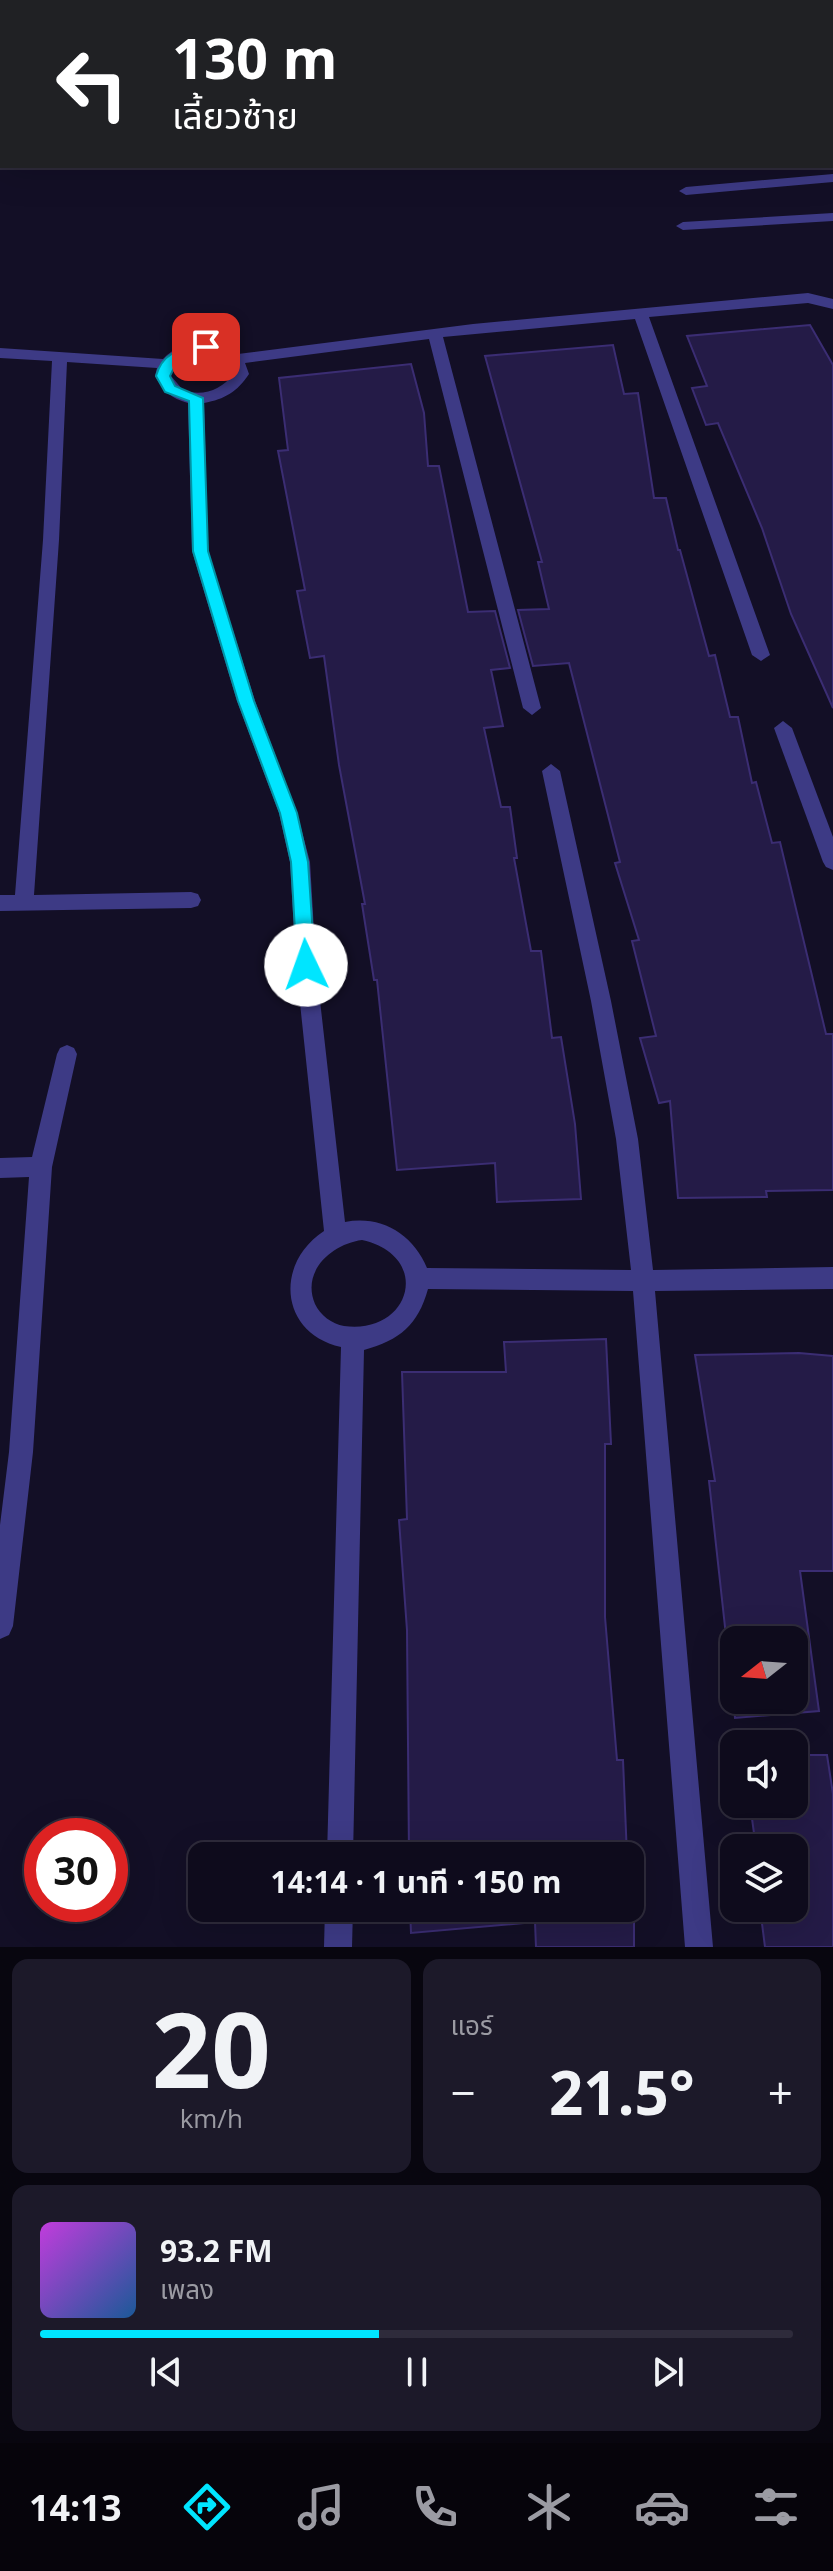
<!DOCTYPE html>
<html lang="th">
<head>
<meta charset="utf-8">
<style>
	:root { --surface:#0e0b1c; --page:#1c1929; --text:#f1f3f6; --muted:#9b9ba3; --line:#2e2b3b; --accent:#00e5ff }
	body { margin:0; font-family:"Open Sans","Noto Sans Thai",sans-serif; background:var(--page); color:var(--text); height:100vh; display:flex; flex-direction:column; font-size:30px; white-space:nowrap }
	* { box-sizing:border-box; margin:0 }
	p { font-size:26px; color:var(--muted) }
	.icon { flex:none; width:44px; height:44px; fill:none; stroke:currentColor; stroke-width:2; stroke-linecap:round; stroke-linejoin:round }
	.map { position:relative; height:1947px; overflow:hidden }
	.side { display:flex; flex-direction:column; gap:12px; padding:12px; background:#08060f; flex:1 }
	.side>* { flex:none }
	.hud { position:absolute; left:0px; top:0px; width:834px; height:168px; box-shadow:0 8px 32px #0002,0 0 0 2px var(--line); background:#202124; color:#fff; overflow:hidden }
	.needle { width:52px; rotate:253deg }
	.buttons { position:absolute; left:720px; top:1626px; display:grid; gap:16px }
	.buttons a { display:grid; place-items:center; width:88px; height:88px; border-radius:16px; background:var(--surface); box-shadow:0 8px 32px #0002,0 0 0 2px var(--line); font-size:40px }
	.speed { position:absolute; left:24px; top:1818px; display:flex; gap:16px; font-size:40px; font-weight:700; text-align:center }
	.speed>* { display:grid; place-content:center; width:104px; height:104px; border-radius:50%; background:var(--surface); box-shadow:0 8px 32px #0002,0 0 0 2px var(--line); line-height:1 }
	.speed .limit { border:12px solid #d22; background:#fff; color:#111 }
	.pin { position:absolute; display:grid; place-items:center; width:68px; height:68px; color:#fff; margin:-34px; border-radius:16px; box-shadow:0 4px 12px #0006 }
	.me { position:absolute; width:88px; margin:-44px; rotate:357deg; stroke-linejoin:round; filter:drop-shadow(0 0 6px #0008) }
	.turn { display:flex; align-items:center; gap:28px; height:168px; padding:0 40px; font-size:36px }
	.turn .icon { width:104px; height:104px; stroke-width:2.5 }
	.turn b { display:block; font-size:56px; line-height:68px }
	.big { font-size:60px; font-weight:700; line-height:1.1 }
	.side .card { flex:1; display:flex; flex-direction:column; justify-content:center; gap:12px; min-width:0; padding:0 28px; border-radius:16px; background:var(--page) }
	.side .dial { align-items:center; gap:0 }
	.dial b { font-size:104px; line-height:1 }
	.song { display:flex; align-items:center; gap:24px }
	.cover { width:96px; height:96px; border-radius:12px; background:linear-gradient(135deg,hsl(290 70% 55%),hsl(210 70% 35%)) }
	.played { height:8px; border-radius:4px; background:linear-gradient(90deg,var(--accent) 45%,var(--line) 45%) }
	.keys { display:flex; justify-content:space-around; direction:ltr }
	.heat { display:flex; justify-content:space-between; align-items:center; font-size:44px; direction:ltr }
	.side .tiles { flex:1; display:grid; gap:12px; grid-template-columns:1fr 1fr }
	.card:last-child { grid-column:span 2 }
	.trip { position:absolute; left:188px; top:1842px; width:456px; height:80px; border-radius:16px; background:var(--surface); box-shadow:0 8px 32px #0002,0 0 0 2px var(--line); font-weight:700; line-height:80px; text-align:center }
	.menu { display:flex; height:128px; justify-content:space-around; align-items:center; background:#06040b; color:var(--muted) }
	.menu .icon { width:56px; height:56px }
	.menu .active { color:var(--accent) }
	.menu b { font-size:36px; color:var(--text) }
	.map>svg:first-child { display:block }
	.building { fill:#241b47; stroke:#3b2d73; stroke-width:2; fill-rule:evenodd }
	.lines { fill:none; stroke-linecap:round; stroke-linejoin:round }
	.street { fill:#3d3a85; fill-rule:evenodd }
	.route { fill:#00e5ff; stroke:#0095a6; stroke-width:2 }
</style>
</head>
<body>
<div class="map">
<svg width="833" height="1947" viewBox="0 0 833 1947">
	<rect width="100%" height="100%" fill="#130f26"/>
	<g class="building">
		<path d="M810 325 833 365V708L791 614 762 528 718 423 706 425 692 388 707 386 687 336Z"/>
		<path d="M613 345 624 394 638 393 654 498H666L678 550H680L709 656 715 655 730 717H738L752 783 756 782 772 843 780 842 826 1034H833V1190L766 1191 767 1197 678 1198 670 1101 659 1103 640 1038 656 1036 632 941 639 940 615 863 620 862 569 663 533 666 518 610 549 609 538 562H542L485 356Z"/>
		<path d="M411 364 424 413 428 466H439L468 612 495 611 510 668 491 670 503 726 484 728 501 807H510L517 858H514L531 951H541L552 1038 561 1037 575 1124 581 1199 497 1202 495 1163 397 1170 377 980H374L362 904H365L339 765 324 656 310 658 297 591 305 590 278 451 288 450 279 378Z"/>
		<path d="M606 1339 611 1444H605V1617L617 1760H623L627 1856H409L407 1630 399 1520 407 1519 402 1372H506L504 1342Z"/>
		<path d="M799 1353 833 1356V1571H800L819 1711 735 1718 709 1481H715L695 1355ZM734 1640H794V1700H734Z"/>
		<path d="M794 1755H827L833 1794V1947H765L760 1908H794V1848H756L750 1804H794Z"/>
		<path d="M630 1896H634V1947H536L535 1922 411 1933 410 1908H630Z"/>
	</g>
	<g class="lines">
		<g class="street">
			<rect x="0" y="68" width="2" height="8"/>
			<path d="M833 174V182L686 195 679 191 686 187Z"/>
			<path d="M833 213V221L683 230 676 226 683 222Z"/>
			<path d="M808 293 833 299V309L808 303 649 317 770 655 761 661 752 655 635 319 443 337 541 708 532 715 523 708 429 339 245 363 249 374C237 392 225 399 204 403L208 551 255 701 297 813 310 862 316 965 345 1222C381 1215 413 1234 427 1268L631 1270 616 1139 591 1001 542 771 551 764 560 771 611 1001 638 1139 653 1270 833 1267V1289L655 1291 713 1947H685L633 1291 428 1289C418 1325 400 1340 364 1350L353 1856H327L341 1347C280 1333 274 1264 324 1231L296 965 290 862 279 813 237 701 192 551 188 403C171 398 164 392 155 376L157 368 67 362 59 540 34 895 191 892 198 894 201 900 198 906 191 908 0 911V895H15L43 540 52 361 0 358V348L163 359C184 337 214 341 238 354L473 324ZM206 352 229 362 233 374C222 390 202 397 183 390L171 376C175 358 189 354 206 352ZM362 1240C433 1256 411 1335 344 1326 332 1324 320 1315 315 1304 301 1271 332 1244 362 1240Z"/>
			<path d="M783 721 792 728 833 837V870L826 867 823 862 774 728Z"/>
			<path d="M67 1045 74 1048 77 1054 52 1167 33 1452 13 1626 9 1635 0 1639V1525L9 1452 29 1177 0 1178V1158L32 1157 57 1054 60 1048Z"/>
			<path d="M325 1908H353L352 1947H324Z"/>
		</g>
	</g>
	<path class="route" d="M206 343 213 347 211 350 178 360 170 376 175 386 203 398 208 551 254 701 297 813 308 862 315 965 312 971H299L297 965 291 862 280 813 238 701 193 551 189 401 165 392 156 376C163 350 183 349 206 343Z"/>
</svg>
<div class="buttons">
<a><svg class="needle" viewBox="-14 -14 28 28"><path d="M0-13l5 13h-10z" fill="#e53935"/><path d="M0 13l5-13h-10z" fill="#9b9ba3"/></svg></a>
<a><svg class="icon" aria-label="sound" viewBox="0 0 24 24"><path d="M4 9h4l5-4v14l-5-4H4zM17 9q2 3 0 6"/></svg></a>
<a><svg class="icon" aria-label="layers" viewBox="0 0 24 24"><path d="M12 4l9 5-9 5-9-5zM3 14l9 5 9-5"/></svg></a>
</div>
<div class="speed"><div class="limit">30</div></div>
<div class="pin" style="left:206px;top:347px;background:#d93025"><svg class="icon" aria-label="arrive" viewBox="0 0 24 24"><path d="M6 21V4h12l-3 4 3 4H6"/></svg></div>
<svg class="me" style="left:306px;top:965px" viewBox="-20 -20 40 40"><circle r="19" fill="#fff"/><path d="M0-13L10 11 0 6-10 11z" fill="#00e5ff"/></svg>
<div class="trip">14:14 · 1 นาที · 150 m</div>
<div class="hud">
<div class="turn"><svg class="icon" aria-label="left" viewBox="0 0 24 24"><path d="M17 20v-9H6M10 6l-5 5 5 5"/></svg><div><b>130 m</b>เลี้ยวซ้าย</div></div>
</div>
</div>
<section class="side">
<div class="tiles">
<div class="card dial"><b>20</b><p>km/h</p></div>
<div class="card"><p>แอร์</p>
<div class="heat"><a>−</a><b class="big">21.5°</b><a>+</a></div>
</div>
<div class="card">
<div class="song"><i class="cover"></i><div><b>93.2 FM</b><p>เพลง</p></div></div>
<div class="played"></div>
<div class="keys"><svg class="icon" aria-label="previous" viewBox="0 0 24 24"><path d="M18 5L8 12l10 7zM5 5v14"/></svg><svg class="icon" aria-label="pause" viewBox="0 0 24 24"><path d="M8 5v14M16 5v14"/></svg><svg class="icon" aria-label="next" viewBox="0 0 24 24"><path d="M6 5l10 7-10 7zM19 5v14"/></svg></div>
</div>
</div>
</section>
<nav class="menu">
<b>14:13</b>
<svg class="icon active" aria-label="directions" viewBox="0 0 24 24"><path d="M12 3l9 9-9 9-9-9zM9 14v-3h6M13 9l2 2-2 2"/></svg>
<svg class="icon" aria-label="music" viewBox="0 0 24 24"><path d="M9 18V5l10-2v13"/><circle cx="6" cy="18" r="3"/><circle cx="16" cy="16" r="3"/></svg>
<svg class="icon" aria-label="phone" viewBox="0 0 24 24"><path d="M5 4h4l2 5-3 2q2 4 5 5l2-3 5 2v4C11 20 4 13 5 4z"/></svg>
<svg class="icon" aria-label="climate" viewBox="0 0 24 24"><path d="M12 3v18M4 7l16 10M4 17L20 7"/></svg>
<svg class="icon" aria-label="car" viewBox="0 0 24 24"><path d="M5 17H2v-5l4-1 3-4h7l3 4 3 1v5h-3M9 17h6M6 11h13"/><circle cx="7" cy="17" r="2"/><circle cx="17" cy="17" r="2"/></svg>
<svg class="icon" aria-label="filters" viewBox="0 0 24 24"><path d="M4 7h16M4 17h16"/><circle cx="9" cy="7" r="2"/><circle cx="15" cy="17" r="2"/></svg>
</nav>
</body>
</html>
